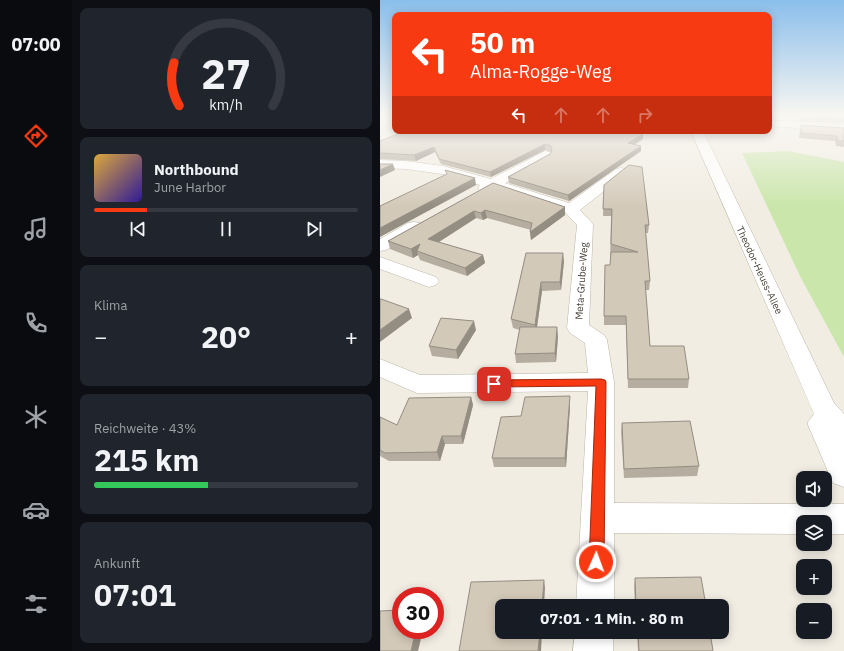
<!DOCTYPE html>
<html lang="de">
<head>
<meta charset="utf-8">
<style>
	:root { --surface:#171b24; --page:#20242c; --text:#f1f3f6; --muted:#9ea1a6; --line:#363941; --accent:#f83a13 }
	body { margin:0; font-family:"IBM Plex Sans",sans-serif; background:var(--page); color:var(--text); height:100vh; display:flex; flex-direction:column; font-size:15px; white-space:nowrap }
	* { box-sizing:border-box; margin:0 }
	p { font-size:13px; color:var(--muted) }
	.icon { flex:none; width:22px; height:22px; fill:none; stroke:currentColor; stroke-width:2; stroke-linecap:round; stroke-linejoin:round }
	.map { position:relative; flex:1; overflow:hidden }
	.details { display:flex; flex-direction:column; gap:8px; padding:8px; background:#0d0f14; width:308px }
	.details>* { flex:none }
	.banner { position:absolute; left:12px; top:12px; width:380px; height:122px; border-radius:8px; box-shadow:0 2px 10px #0003; background:#f83a13; color:#fff; overflow:hidden }
	.fabs { position:absolute; left:416px; top:471px; display:grid; gap:8px }
	.fabs a { display:grid; place-items:center; width:36px; height:36px; border-radius:8px; background:var(--surface); box-shadow:0 2px 10px #0003; font-size:20px }
	.speed { position:absolute; left:12px; top:587px; display:flex; gap:8px; font-size:20px; font-weight:700; text-align:center }
	.speed>* { display:grid; place-content:center; width:52px; height:52px; border-radius:50%; background:var(--surface); box-shadow:0 2px 10px #0003; line-height:1 }
	.speed .limit { border:6px solid #d22; background:#fff; color:#111 }
	.pin { position:absolute; display:grid; place-items:center; width:34px; height:34px; color:#fff; margin:-17px; border-radius:8px; box-shadow:0 2px 6px #0006 }
	.me { position:absolute; width:44px; margin:-22px; rotate:2deg; stroke-linejoin:round; filter:drop-shadow(0 0 3px #0008) }
	.turn { display:flex; align-items:center; gap:14px; height:84px; padding:0 12px; font-size:18px }
	.turn .icon { width:52px; height:52px; stroke-width:2.5 }
	.turn b { display:block; font-size:28px; line-height:34px }
	.lanes { display:flex; align-items:center; height:38px; padding:0 12px; background:#0003; justify-content:center; gap:20px; direction:ltr }
	.lanes .off { opacity:.35 }
	.big { font-size:30px; font-weight:800; line-height:1.1 }
	.details .widget { flex:1; display:flex; flex-direction:column; justify-content:center; gap:6px; min-width:0; padding:0 14px; border-radius:8px; background:var(--page) }
	.details .dial { align-items:center; gap:0 }
	.dial svg { height:104px; overflow:visible; fill:none; stroke:var(--line); stroke-width:7; stroke-linecap:round; text-anchor:middle }
	.dial text { fill:var(--text); stroke:none }
	.song { display:flex; align-items:center; gap:12px }
	.cover { width:48px; height:48px; border-radius:6px; background:linear-gradient(135deg,hsl(40 70% 55%),hsl(250 70% 35%)) }
	.played { height:4px; border-radius:2px; background:linear-gradient(90deg,var(--accent) 20%,var(--line) 20%) }
	.keys { display:flex; justify-content:space-around; direction:ltr }
	.heat { display:flex; justify-content:space-between; align-items:center; font-size:22px; direction:ltr }
	.charge { height:6px; border-radius:3px; background:linear-gradient(90deg,#34c759 43%,var(--line) 0) }
	.trip { position:absolute; left:115px; top:599px; width:234px; height:40px; border-radius:8px; background:var(--surface); box-shadow:0 2px 10px #0003; font-weight:800; line-height:40px; text-align:center }
	main { display:flex; flex:1; min-height:0 }
	.tabs { display:flex; flex-direction:column; width:72px; justify-content:space-around; align-items:center; background:#090b0e; color:var(--muted) }
	.tabs .icon { width:28px; height:28px }
	.tabs .current { color:var(--accent) }
	.tabs b { font-size:18px; color:var(--text) }
	.map>svg:first-child { display:block }
	.green { fill:#cae6ab }
	.lines { fill:none; stroke-linecap:round; stroke-linejoin:round }
	.minor-casing { stroke:#bdb5a6; stroke-width:1 }
	.tertiary-casing { stroke:#bdb5a6; stroke-width:1 }
	.minor { fill:#fff; fill-rule:evenodd }
	.tertiary { fill:#fff; fill-rule:evenodd }
	.wall { fill:#b5ad9f }
	.shaded-wall { fill:#948d82 }
	.building { fill:#d3c9b9; stroke:#948d82 }
	.route { fill:#f83a13; stroke:#a1260c }
	.labels { text-anchor:middle; stroke-width:3.5; stroke-linejoin:round; paint-order:stroke }
	.street-label { font-size:10px; fill:#433d33; stroke:#fff }
</style>
</head>
<body>
<main>
<nav class="tabs">
<b>07:00</b>
<svg class="icon current" aria-label="directions" viewBox="0 0 24 24"><path d="M12 3l9 9-9 9-9-9zM9 14v-3h6M13 9l2 2-2 2"/></svg>
<svg class="icon" aria-label="music" viewBox="0 0 24 24"><path d="M9 18V5l10-2v13"/><circle cx="6" cy="18" r="3"/><circle cx="16" cy="16" r="3"/></svg>
<svg class="icon" aria-label="phone" viewBox="0 0 24 24"><path d="M5 4h4l2 5-3 2q2 4 5 5l2-3 5 2v4C11 20 4 13 5 4z"/></svg>
<svg class="icon" aria-label="climate" viewBox="0 0 24 24"><path d="M12 3v18M4 7l16 10M4 17L20 7"/></svg>
<svg class="icon" aria-label="car" viewBox="0 0 24 24"><path d="M5 17H2v-5l4-1 3-4h7l3 4 3 1v5h-3M9 17h6M6 11h13"/><circle cx="7" cy="17" r="2"/><circle cx="17" cy="17" r="2"/></svg>
<svg class="icon" aria-label="filters" viewBox="0 0 24 24"><path d="M4 7h16M4 17h16"/><circle cx="9" cy="7" r="2"/><circle cx="15" cy="17" r="2"/></svg>
</nav>
<section class="details">
<div class="widget dial"><svg viewBox="0 0 100 80">
<path d="M14 69A42 42 0 1 1 86 69"/>
<path d="M14 69A42 42 0 0 1 10 36" stroke="#f83a13"/>
<text x="50" y="56" font-size="32" font-weight="700">27</text>
<text x="50" y="72" font-size="11">km/h</text>
</svg></div>
<div class="widget">
<div class="song"><i class="cover"></i><div><b>Northbound</b><p>June Harbor</p></div></div>
<div class="played"></div>
<div class="keys"><svg class="icon" aria-label="previous" viewBox="0 0 24 24"><path d="M18 5L8 12l10 7zM5 5v14"/></svg><svg class="icon" aria-label="pause" viewBox="0 0 24 24"><path d="M8 5v14M16 5v14"/></svg><svg class="icon" aria-label="next" viewBox="0 0 24 24"><path d="M6 5l10 7-10 7zM19 5v14"/></svg></div>
</div>
<div class="widget"><p>Klima</p>
<div class="heat"><a>−</a><b class="big">20°</b><a>+</a></div>
</div>
<div class="widget"><p>Reichweite · 43%</p><b class="big">215 km</b><div class="charge"></div></div>
<div class="widget"><p>Ankunft</p><b class="big">07:01</b></div>
</section>
<div class="map">
<svg width="464" height="651" viewBox="0 0 464 651">
	<rect width="100%" height="100%" fill="#f1ede3"/>
	<path class="green" d="M408 151 464 162V357L421 278 362 153Z"/>
	<g class="lines">
		<g class="minor-casing">
			<g id="minor">
				<path d="M4 116H15V119L0 124V117Z"/>
				<path d="M389 120 464 125V131L389 126Z"/>
				<path d="M165 151 170 152 171 155 170 158 125 183 189 203 236 169 241 168 246 169 248 172 200 210 213 224 209 325 224 335 227 340 234 382V503L464 504V534H445V522H423V534L234 533V606H196L208 391 37 393 0 377V359L40 375 208 373 205 343 190 333 187 328 197 225 185 212 114 189 105 192 100 191 98 188 100 185 62 174 26 169 0 168V160L26 161 63 166 111 179Z"/>
				<path d="M34 222 40 223 42 227 40 231 6 250 0 251V239L28 223Z"/>
				<path d="M0 257 56 277 59 281 56 285 49 287 0 269Z"/>
				<path d="M195 632H233V651H193Z"/>
			</g>
		</g>
		<g class="tertiary-casing">
			<path id="tertiary" d="M311 131H323L454 403 464 414V487L453 483 428 425V422L434 414Z"/>
		</g>
		<use href="#minor" class="minor"/>
		<use href="#tertiary" class="tertiary"/>
	</g>
	<g class="wall">
		<path d="M420 116H464V123L420 121Z"/>
		<path d="M421 125 464 128V147L456 146 455 141 419 138 420 130Z"/>
		<path d="M263 139 255 144 261 151 189 201 129 183 128 177 170 154 171 152 165 150 111 177 61 164 55 152 36 161 0 159V141Z"/>
		<path d="M113 183 185 207V215L151 240 150 232 151 230 107 218 103 220 96 218 59 242 103 255 105 263 87 276 40 260 38 255 33 258 10 249 8 241Z"/>
		<path d="M224 185 269 225 268 233H265L270 281 269 290H265L270 346 309 379 308 388H248L246 325H224V316L230 265 231 216H223Z"/>
		<path d="M146 253 184 261 181 290 162 291 157 327 178 336 176 362 136 363 135 354 140 330 133 328 131 319Z"/>
		<path d="M96 330 78 359 52 356 49 346Z"/>
		<path d="M91 397 93 405 83 444H65L60 461H9L0 456V417L17 425Z"/>
		<path d="M190 406 186 467H114L112 458 141 416Z"/>
		<path d="M242 423 319 466 317 476 244 478 241 432Z"/>
		<path d="M255 578 326 606H255L254 587Z"/>
		<path d="M257 632H330L333 651H258Z"/>
	</g>
	<g class="shaded-wall">
		<path d="M263 134V139L248 149V143Z"/>
		<path d="M165 144V150L111 177 110 172Z"/>
		<path d="M261 146V151L189 201 188 195Z"/>
		<path d="M54 147 55 152 36 161 34 155Z"/>
		<path d="M13 164 15 170 0 177V170Z"/>
		<path d="M95 178 96 185 0 237V228Z"/>
		<path d="M185 207V215L151 240 150 232Z"/>
		<path d="M105 210 107 218 103 220 101 213Z"/>
		<path d="M94 211 96 218 51 247 48 239Z"/>
		<path d="M40 244 37 251 38 255 33 258 31 249Z"/>
		<path d="M183 253 184 261 181 290 180 282Z"/>
		<path d="M103 255 105 263 87 276 85 268Z"/>
		<path d="M161 282 162 291 156 334 155 325Z"/>
		<path d="M29 309 32 318 0 342V330Z"/>
		<path d="M94 321 96 330 78 359 76 350Z"/>
		<path d="M177 327 178 336 176 362 175 353Z"/>
		<path d="M190 396V406L186 467 185 458Z"/>
		<path d="M91 397 93 405 83 444 81 436Z"/>
		<path d="M62 436 65 444 60 461 57 452Z"/>
		<path d="M164 580 165 588 164 606H162Z"/>
		<path d="M36 630H43L38 651H31Z"/>
		<path d="M160 632H162L161 651H158Z"/>
	</g>
	<g class="building">
		<path d="M421 116H464V119Z"/>
		<path d="M421 125 464 128V141H457V136L421 133Z"/>
		<path d="M26 131H248L263 134 248 143 261 146 188 195 128 177 170 154 172 150 171 146 165 144 110 172 59 159 54 147 34 155 0 153V141Z"/>
		<path d="M0 164H13L0 170Z"/>
		<path d="M249 165 262 167 269 225H265L270 281H265L270 346H304L309 379H248L246 316H224L225 265H230L231 252H258L231 244 232 209H223L224 185Z"/>
		<path d="M65 170 95 178 0 228V206L67 174Z"/>
		<path d="M113 183 185 207 150 232 152 223 105 210 101 213 94 211 48 239 103 255 85 268 37 251 40 244 31 249 8 241Z"/>
		<path d="M146 253H183L180 282H161L155 325 131 319Z"/>
		<path d="M0 299H1L29 309 0 330Z"/>
		<path d="M61 318 94 321 76 350 49 346Z"/>
		<path d="M140 327H177L175 353 135 354Z"/>
		<path d="M190 396 185 458H112L121 417 141 416 145 397Z"/>
		<path d="M91 397 81 436H62L57 452 5 453 0 450V417L17 425 29 398Z"/>
		<path d="M310 421 319 466 244 469 242 423Z"/>
		<path d="M321 577 326 606H256L255 578Z"/>
		<path d="M164 580 162 606H122V632H160L158 651H79L91 582Z"/>
		<path d="M21 610V630H36L31 651H0V611Z"/>
		<path d="M258 632H330L333 651H259Z"/>
	</g>
	<linearGradient id="sky" x2="0" y2="1"><stop stop-color="#8abeeb"/><stop offset="0.56" stop-color="#f9f7f2"/><stop offset="1" stop-color="#f9f7f2" stop-opacity="0"/></linearGradient>
	<rect width="464" height="207" fill="url(#sky)"/>
	<path class="route" d="M221 379 225 380 226 382 224 562 222 567 216 569 211 567 209 562 216 386 114 387 110 386 108 384 110 381 114 380Z"/>
	<g class="labels">
		<g class="street-label">
			<text transform="translate(380 270) rotate(65)" y="4">Theodor-Heuss-Allee</text>
			<text transform="translate(201 281) rotate(-86)" y="4">Meta-Grube-Weg</text>
		</g>
	</g>
</svg>
<div class="fabs">
<a><svg class="icon" aria-label="sound" viewBox="0 0 24 24"><path d="M4 9h4l5-4v14l-5-4H4zM17 9q2 3 0 6"/></svg></a>
<a><svg class="icon" aria-label="layers" viewBox="0 0 24 24"><path d="M12 4l9 5-9 5-9-5zM3 14l9 5 9-5"/></svg></a>
<a>+</a>
<a>−</a>
</div>
<div class="speed"><div class="limit">30</div></div>
<div class="pin" style="left:114px;top:384px;background:#d93025"><svg class="icon" aria-label="arrive" viewBox="0 0 24 24"><path d="M6 21V4h12l-3 4 3 4H6"/></svg></div>
<svg class="me" style="left:216px;top:562px" viewBox="-20 -20 40 40"><circle r="17" fill="#f83a13" stroke="#fff" stroke-width="3"/><path d="M0-11L8 9 0 5-8 9z" fill="#fff"/></svg>
<div class="trip">07:01 · 1 Min. · 80 m</div>
<div class="banner">
<div class="turn"><svg class="icon" aria-label="left" viewBox="0 0 24 24"><path d="M17 20v-9H6M10 6l-5 5 5 5"/></svg><div><b>50 m</b>Alma-Rogge-Weg</div></div>
<div class="lanes"><svg class="icon" aria-label="left" viewBox="0 0 24 24"><path d="M17 20v-9H6M10 6l-5 5 5 5"/></svg><svg class="icon off" aria-label="ahead" viewBox="0 0 24 24"><path d="M12 20V5M6 11l6-6 6 6"/></svg><svg class="icon off" aria-label="ahead" viewBox="0 0 24 24"><path d="M12 20V5M6 11l6-6 6 6"/></svg><svg class="icon off" aria-label="right" viewBox="0 0 24 24"><path d="M7 20v-9h11M14 6l5 5-5 5"/></svg></div>
</div>
</div>
</main>
</body>
</html>
